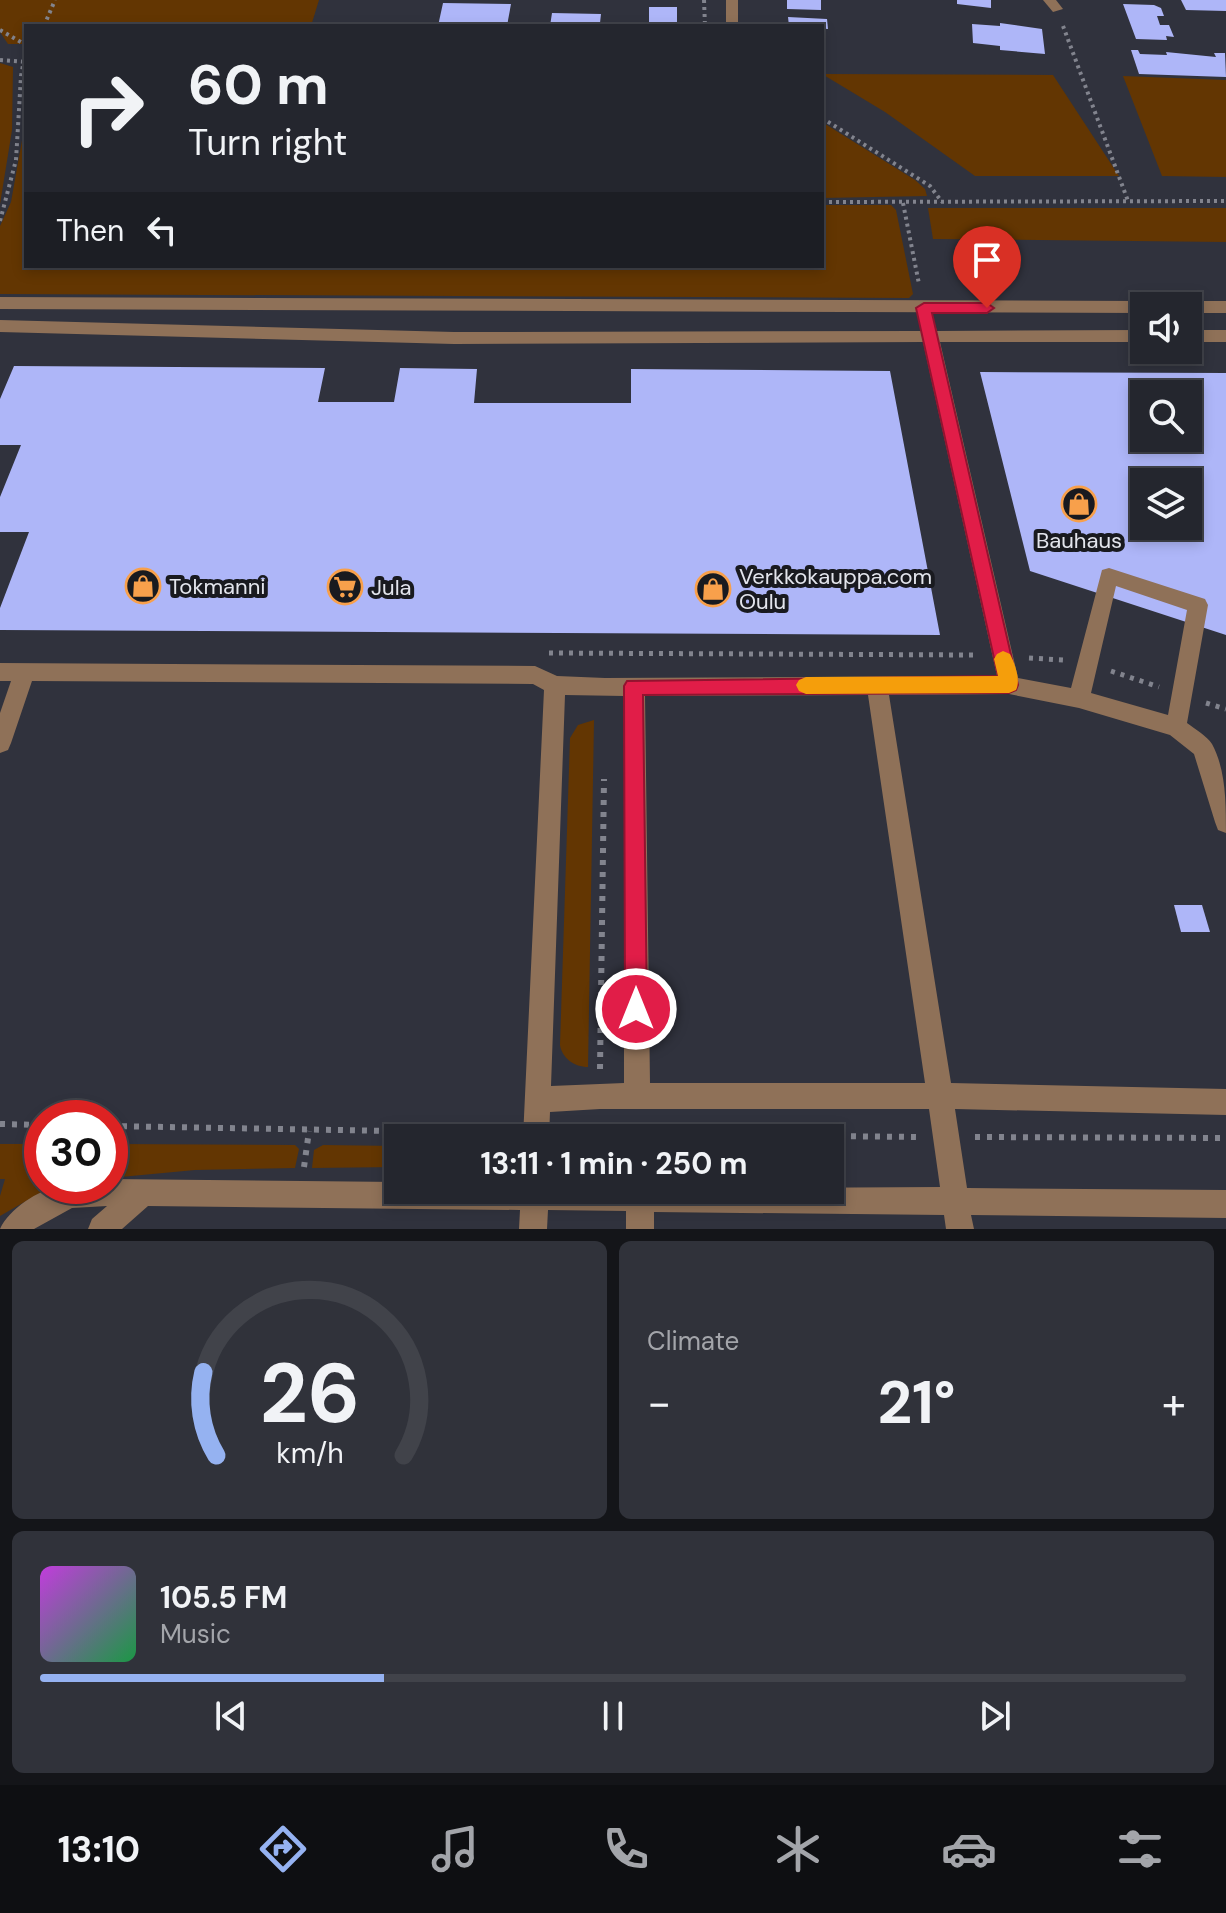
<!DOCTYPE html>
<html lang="en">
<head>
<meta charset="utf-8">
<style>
	:root { --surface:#24262e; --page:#30323a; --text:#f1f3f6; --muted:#a3a5aa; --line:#41434a; --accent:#95b2f1 }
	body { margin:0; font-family:"DM Sans",sans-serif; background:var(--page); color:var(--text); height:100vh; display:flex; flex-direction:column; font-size:30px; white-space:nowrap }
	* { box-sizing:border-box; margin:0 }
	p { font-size:26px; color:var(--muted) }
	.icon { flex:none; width:44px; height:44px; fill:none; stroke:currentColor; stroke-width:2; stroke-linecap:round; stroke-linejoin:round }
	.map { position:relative; height:1229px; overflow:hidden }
	.sheet { display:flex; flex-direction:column; gap:12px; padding:12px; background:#141519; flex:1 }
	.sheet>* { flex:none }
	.guide { position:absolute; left:24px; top:24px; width:800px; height:244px; border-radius:0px; box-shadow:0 4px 12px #0003,0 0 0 2px var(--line); background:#24262e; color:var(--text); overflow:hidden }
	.buttons { position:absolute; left:1130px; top:292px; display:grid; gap:16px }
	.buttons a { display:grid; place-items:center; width:72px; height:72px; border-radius:0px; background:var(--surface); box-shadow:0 4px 12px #0003,0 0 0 2px var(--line); font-size:40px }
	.speed { position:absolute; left:24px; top:1100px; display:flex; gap:16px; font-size:40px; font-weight:700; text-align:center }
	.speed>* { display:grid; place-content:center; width:104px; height:104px; border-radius:50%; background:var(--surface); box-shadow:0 4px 12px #0003,0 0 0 2px var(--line); line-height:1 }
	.speed .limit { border:12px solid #d22; background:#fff; color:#111 }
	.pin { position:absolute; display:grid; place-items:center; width:68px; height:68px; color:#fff; margin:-82px -34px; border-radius:50% 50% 50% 0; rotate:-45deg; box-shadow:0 0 8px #0007 }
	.pin .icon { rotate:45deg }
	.me { position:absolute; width:88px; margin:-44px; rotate:0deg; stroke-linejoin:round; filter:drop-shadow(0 0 6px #0008) }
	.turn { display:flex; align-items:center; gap:28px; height:168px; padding:0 32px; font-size:36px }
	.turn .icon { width:104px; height:104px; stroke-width:2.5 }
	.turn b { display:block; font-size:56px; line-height:68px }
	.then { display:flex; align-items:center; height:76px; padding:0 32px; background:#0003; gap:16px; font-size:30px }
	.big { font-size:60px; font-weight:700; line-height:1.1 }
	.sheet .widget { flex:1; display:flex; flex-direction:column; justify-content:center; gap:12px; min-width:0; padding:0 28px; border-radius:12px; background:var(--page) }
	.sheet .dial { align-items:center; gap:0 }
	.dial svg { height:208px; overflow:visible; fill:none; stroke:var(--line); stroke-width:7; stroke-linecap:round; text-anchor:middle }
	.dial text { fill:var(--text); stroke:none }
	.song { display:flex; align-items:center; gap:24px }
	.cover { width:96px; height:96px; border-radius:12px; background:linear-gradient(135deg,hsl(290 70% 55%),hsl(140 70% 35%)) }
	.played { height:8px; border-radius:4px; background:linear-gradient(90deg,var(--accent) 30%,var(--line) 30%) }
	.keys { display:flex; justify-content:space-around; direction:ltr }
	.heat { display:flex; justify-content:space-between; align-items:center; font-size:44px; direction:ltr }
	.sheet .tiles { flex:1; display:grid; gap:12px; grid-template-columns:1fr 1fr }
	.widget:last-child { grid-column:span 2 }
	.trip { position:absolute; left:384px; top:1124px; width:460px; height:80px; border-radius:0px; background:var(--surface); box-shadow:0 4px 12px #0003,0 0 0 2px var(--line); font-weight:700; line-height:80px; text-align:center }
	.menu { display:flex; height:128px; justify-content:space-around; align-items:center; background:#0e0f12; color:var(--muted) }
	.menu .icon { width:56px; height:56px }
	.menu .current { color:var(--accent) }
	.menu b { font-size:36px; color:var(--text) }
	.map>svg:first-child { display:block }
	.green { fill:#633602 }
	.building { fill:#aeb6f8; fill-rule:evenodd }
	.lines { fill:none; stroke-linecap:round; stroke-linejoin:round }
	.path-far2 { stroke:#82848e; stroke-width:4; stroke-dasharray:3 4; stroke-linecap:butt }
	.path-far1 { stroke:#82848e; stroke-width:5; stroke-dasharray:4 6; stroke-linecap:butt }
	.path { stroke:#82848e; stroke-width:6; stroke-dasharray:5 7; stroke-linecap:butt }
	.minor { fill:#8f7158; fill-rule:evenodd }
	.route { fill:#e11d48; stroke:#92132f; stroke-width:2 }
	.slow { fill:#f59e0b }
	.labels { text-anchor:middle; stroke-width:8; stroke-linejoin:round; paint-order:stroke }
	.poi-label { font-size:22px; fill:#e3e5ec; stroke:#191a1f; text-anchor:start }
</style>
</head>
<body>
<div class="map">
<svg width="1226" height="1229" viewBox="0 0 1226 1229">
	<rect width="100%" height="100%" fill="#30323d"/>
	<g class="green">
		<path d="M0 0H319L311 26H26V44H8L0 32Z"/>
		<path d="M0 63 13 67 12 130 0 204Z"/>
		<path d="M822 74 1053 75 1119 176H975L885 112Z"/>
		<path d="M1123 76 1226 80V177L1162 176Z"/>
		<path d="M26 84V266H822V205H891L896 210 913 294 909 298 0 294V226L11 202 24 129Z"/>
		<path d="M822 122 915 180 925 189 927 196 822 198Z"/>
		<path d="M928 208H1226V242L933 239Z"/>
		<path d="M594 720 588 1067C574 1067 562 1058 560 1045L570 738 578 725Z"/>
		<path d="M0 1144H42V1186H52L0 1216V1196L5 1179H0Z"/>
		<path d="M110 1144 295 1145 299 1149 295 1168 195 1170 110 1178Z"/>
		<path d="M323 1145 398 1146V1167L312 1168 314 1150Z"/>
	</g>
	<g class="building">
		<path d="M787 0H821V10L787 9Z"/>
		<path d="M957 0H991V8L957 4Z"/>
		<path d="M1181 0H1226V11L1186 10Z"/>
		<path d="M443 3 511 4 507 26H438Z"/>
		<path d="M1123 4 1154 5 1161 8 1164 16H1157L1160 25H1169L1174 37 1166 36 1167 40 1136 39Z"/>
		<rect x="649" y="7" width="28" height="19"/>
		<path d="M552 13 601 14 600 23H614V26H550Z"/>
		<path d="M788 17 827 19 828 29 789 26Z"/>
		<path d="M1000 23 1042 29 1045 54 1000 50V46L973 43 972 24 1000 26Z"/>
		<path d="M1131 50H1138L1140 54 1167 55 1166 52 1216 57 1214 53H1225L1226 77 1139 74Z"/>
		<path d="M14 366 325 368 318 402H394L400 368 477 369 474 403H631V369L890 371 940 635 0 630V608L29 532H0V497L21 445H0V399Z"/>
		<path d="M980 372 1226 373V635L1030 571ZM1144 394H1188V438H1144ZM1144 482H1188V526H1144Z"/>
		<path d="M1174 905H1202L1210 932H1181Z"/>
	</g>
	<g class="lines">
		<g class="path-far2">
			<path d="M704 0 705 26"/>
			<path d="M44 26 55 0"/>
			<path d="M1063 26 1128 201"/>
			<path d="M0 30 26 45"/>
			<path d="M0 60 26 62"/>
			<path d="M822 118 930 186 942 202"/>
			<path d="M822 202 1226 201"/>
			<path d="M903 203 919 284"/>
			<path d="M0 221 16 160 21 76 26 49"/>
		</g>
		<g class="path-far1">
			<path d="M549 653 975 655"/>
			<path d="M1029 658 1063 660"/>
			<path d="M1111 671 1159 687"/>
			<path d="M1206 703 1226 709"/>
		</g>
		<g class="path">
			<path d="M600 1069 604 779"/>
			<path d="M0 1124 42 1125"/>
			<path d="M110 1126 509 1133"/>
			<path d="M563 1133 917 1137"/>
			<path d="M975 1137 1226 1138"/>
			<path d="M304 1167 309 1131"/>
		</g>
		<g class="minor">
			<rect x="726" y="0" width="12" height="26"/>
			<path d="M1043 0H1056L1063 9 1053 12Z"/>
			<path d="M0 297 1144 301 1152 306H1144V313L0 309Z"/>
			<path d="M1188 301H1226V313H1188V306H1180Z"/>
			<path d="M0 320 454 332 921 331 922 322H934L937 331 1144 330V342H940L1018 678 1071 688 1102 570 1109 568 1205 599 1208 605 1187 723C1195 729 1207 736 1212 744 1226 770 1226 803 1226 833L1218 830 1215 822 1194 754 1170 735 1079 708 1009 694 889 695 951 1083 1226 1089V1115L955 1109 967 1188 1226 1190V1218L971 1215 974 1229H946L944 1215 654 1212V1229H626V1211L548 1210 547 1229H519L520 1210 148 1206 122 1229H88L92 1219 107 1206 72 1208 34 1229H0C9 1209 38 1190 60 1186 75 1183 94 1186 110 1186V1179L398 1182V1190L940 1187 929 1109H600L550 1112 549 1138H523L544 690 533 684 32 681 11 743 8 750 0 753V713L11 681H0V663L535 666 557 676 605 678 997 676 923 342 454 344 0 332ZM1116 586 1187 610 1168 715 1091 693ZM565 695 624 696V1083L551 1086ZM868 695 925 1083H650L645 696Z"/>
			<rect x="1188" y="330" width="38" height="12"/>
		</g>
	</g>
	<path class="route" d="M924 303H987L994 308 987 313H932L1018 685 1016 690 1009 693 643 695 647 1009 644 1017 636 1021 628 1017 625 1009 624 686 627 681 998 676 916 308Z"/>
	<path class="slow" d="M1003 651 1010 654C1015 664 1021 680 1016 690L1009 693 806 694 799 691 796 685 799 680 806 677 998 676 994 659 997 654Z"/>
	<defs>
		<g id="shop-ring" transform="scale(1.8)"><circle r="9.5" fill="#191a1f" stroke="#f8a04b" stroke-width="1.5"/><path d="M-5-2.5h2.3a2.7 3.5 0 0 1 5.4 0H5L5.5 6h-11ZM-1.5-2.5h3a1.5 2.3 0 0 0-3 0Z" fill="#f8a04b"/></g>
		<g id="supermarket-ring" transform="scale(1.8)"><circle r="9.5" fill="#191a1f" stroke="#f8a04b" stroke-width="1.5"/><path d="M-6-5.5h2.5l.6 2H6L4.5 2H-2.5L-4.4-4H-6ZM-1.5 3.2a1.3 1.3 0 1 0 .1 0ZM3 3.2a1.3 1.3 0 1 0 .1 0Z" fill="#f8a04b"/></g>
	</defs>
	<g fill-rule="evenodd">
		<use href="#shop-ring" x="1079" y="504"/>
		<use href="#shop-ring" x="143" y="586"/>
		<use href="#supermarket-ring" x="345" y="587"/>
		<use href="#shop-ring" x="713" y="589"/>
	</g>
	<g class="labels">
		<g class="poi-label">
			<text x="1079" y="548" text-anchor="middle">Bauhaus</text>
			<text x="739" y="584">Verkkokauppa.com<tspan x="739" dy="25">Oulu</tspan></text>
			<text x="169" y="594">Tokmanni</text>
			<text x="371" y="595">Jula</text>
		</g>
	</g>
</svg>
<div class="buttons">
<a><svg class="icon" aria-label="sound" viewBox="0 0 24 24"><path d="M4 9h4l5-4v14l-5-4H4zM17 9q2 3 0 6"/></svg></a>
<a><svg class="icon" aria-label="search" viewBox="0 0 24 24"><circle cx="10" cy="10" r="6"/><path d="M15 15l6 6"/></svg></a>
<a><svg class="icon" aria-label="layers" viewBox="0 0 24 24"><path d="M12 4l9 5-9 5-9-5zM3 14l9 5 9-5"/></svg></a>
</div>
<div class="speed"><div class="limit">30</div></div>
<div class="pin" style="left:987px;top:308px;background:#d93025"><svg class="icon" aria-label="arrive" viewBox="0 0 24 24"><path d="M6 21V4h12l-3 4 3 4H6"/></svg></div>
<svg class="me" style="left:636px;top:1009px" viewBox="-20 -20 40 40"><circle r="17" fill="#e11d48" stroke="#fff" stroke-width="3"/><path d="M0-11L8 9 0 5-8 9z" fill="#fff"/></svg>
<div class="trip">13:11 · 1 min · 250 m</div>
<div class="guide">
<div class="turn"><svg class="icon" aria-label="right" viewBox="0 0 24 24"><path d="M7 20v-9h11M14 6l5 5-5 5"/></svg><div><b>60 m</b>Turn right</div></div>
<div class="then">Then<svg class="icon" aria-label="left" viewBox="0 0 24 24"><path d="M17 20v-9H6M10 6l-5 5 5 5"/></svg></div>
</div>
</div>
<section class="sheet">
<div class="tiles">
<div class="widget dial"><svg viewBox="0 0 100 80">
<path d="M14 69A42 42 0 1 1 86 69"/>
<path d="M14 69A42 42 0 0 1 9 37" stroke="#95b2f1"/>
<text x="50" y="56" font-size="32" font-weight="700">26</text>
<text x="50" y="72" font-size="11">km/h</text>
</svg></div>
<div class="widget"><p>Climate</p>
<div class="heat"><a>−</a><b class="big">21°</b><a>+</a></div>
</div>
<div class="widget">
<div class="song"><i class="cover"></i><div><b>105.5 FM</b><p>Music</p></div></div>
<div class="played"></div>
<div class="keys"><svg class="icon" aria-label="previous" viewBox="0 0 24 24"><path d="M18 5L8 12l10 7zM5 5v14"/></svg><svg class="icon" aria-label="pause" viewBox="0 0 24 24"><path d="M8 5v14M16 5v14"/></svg><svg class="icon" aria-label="next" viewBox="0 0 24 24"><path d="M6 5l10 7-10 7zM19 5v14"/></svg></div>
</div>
</div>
</section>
<nav class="menu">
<b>13:10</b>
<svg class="icon current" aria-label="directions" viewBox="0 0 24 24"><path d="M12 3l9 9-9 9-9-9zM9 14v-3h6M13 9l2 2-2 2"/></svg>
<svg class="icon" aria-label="music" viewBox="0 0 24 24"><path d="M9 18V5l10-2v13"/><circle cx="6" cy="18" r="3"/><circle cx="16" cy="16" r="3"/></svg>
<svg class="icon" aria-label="phone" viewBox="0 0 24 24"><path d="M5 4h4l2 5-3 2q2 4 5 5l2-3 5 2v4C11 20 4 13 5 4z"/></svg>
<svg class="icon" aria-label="climate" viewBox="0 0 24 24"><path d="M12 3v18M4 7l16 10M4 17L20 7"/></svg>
<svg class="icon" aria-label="car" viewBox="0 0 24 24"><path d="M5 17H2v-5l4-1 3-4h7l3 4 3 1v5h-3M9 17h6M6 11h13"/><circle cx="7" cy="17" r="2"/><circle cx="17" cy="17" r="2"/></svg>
<svg class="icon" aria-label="filters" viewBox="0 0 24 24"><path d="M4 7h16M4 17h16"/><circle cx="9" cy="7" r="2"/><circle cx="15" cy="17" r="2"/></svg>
</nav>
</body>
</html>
